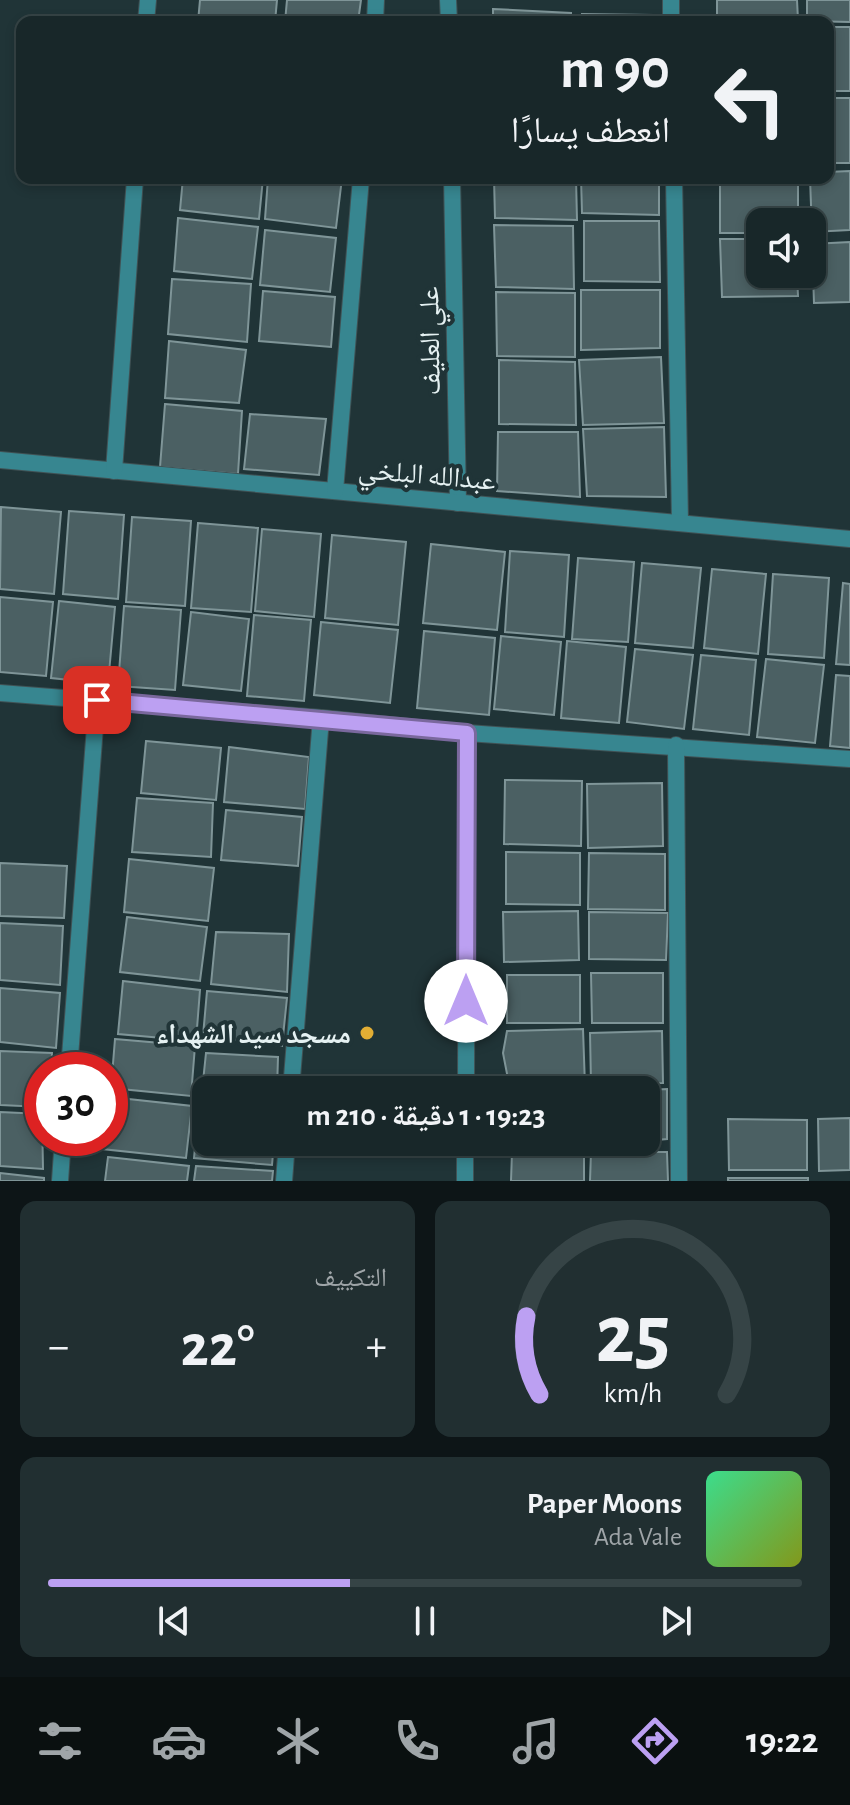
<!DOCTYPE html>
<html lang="ar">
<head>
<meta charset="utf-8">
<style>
	:root { --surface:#182729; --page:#212f31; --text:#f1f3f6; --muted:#9fa5a8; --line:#364446; --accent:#bca0f2 }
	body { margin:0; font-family:"Alegreya Sans","Noto Naskh Arabic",sans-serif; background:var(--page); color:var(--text); direction:rtl; height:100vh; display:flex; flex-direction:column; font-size:30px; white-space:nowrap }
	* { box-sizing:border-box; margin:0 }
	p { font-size:26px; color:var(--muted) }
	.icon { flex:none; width:44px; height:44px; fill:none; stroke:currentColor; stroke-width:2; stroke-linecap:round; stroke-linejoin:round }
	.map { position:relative; height:1181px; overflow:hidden; direction:ltr }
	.details { display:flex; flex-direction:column; gap:20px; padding:20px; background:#0d1517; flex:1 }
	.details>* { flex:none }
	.top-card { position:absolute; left:16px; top:16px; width:818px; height:168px; border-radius:16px; box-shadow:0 4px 12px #0003,0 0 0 2px var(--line); direction:rtl; background:#182729; color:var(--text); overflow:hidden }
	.tools { position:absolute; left:746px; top:208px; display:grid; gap:16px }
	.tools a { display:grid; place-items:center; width:80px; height:80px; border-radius:16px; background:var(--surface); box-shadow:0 4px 12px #0003,0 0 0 2px var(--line); font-size:40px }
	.speed { position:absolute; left:24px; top:1052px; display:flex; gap:16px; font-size:40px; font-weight:700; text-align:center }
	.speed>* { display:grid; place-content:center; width:104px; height:104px; border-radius:50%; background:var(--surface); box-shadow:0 4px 12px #0003,0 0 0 2px var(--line); line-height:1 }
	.speed .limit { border:12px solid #d22; background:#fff; color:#111 }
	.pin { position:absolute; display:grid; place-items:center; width:68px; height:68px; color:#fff; margin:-34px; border-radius:16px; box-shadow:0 4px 12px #0006 }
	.me { position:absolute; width:88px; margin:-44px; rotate:0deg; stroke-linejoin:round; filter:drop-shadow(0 0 6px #0008) }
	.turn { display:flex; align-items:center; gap:28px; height:168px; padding:0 32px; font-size:36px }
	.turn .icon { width:104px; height:104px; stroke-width:2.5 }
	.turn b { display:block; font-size:56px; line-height:68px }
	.big { font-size:60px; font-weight:700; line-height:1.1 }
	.details .card { flex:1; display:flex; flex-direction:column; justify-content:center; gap:12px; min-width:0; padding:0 28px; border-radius:16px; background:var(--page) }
	.details .dial { align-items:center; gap:0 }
	.dial svg { height:208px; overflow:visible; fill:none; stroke:var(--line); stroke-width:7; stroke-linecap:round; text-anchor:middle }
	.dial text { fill:var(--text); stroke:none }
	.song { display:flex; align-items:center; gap:24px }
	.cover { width:96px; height:96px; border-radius:12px; background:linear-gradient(135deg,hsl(150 70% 55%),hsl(70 70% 35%)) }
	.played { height:8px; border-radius:4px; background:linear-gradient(90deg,var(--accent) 40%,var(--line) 40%) }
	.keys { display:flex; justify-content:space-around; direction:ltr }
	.heat { display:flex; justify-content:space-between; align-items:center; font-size:44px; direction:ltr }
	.details .tiles { flex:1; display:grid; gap:20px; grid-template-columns:1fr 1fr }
	.card:last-child { grid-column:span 2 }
	.trip { position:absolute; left:192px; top:1076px; width:468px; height:80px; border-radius:16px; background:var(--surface); box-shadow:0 4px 12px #0003,0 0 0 2px var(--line); font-weight:700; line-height:80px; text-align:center; direction:rtl }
	.menu { display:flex; height:128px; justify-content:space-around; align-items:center; background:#0a1010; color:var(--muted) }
	.menu .icon { width:56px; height:56px }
	.menu .active { color:var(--accent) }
	.menu b { font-size:36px; color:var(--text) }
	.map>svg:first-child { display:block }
	.building { fill:#4b6063; stroke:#7f9598; stroke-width:2 }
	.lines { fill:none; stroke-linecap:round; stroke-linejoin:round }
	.street-casing { stroke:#405255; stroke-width:18 }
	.street { stroke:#378690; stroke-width:16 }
	.route-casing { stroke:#7a689d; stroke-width:20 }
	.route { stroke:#bca0f2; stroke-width:14 }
	.poi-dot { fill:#e2ae34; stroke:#203437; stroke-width:3 }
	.labels { text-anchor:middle; stroke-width:8; stroke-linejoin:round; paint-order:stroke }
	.street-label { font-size:28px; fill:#e5f1f2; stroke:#203437 }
	.poi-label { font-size:28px; font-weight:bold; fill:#e5f1f2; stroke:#203437; text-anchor:end }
</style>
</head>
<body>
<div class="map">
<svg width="850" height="1181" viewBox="0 0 850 1181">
	<rect width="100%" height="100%" fill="#203437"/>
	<g class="building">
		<path d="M200 0H277L275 22H198Z"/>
		<path d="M287 0H361L358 22H285Z"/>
		<path d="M717 0H797L798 20H717Z"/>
		<path d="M807 0H850V22L807 21Z"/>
		<path d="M493 9 571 13V22H493Z"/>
		<path d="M582 14 653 15V22H582Z"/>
		<rect x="828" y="27" width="22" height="64"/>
		<rect x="828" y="98" width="22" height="65"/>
		<path d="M850 171V230L812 232 810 178H828V172Z"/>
		<path d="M183 178H263L259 219 180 210Z"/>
		<path d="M268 178H342L336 228 265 219Z"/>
		<path d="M494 178H576L577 220 495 218Z"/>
		<path d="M581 178H659V215L582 213Z"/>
		<path d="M720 178H798V222H760V233H720Z"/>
		<path d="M178 218 258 227 252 279 174 271Z"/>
		<path d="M584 221H659L660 282 584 281Z"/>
		<path d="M494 225 573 226 574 289 496 287Z"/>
		<path d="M265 230 336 238 330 292 260 285Z"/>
		<path d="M720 239H760V274H797L798 296 722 297Z"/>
		<path d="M850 242V302L814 303 812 244Z"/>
		<path d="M172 279 251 284 247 342 168 334Z"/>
		<path d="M581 290H660V348L581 350Z"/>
		<path d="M263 291 335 297 331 347 259 341Z"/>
		<path d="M496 292 575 293V357L497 356Z"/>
		<path d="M169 341 246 350 239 403 165 398Z"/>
		<path d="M661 357 664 423 583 425 579 360Z"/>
		<path d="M499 360 575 362 576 425 499 424Z"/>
		<path d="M165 404 242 411 238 474 160 467Z"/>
		<path d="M250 414 326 419 319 475 244 469Z"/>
		<path d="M664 427 666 497 587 496 583 429Z"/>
		<path d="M498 432H578L580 497 497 491Z"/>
		<path d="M1 507 61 512 54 594 0 589Z"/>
		<path d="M69 511 124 515 118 599 63 594Z"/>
		<path d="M132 517 191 521 185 606 126 602Z"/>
		<path d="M198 523 258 528 251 612 191 608Z"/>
		<path d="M262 529 321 534 314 617 255 611Z"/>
		<path d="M332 535 406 542 398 625 325 618Z"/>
		<path d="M431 544 505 552 497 630 423 623Z"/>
		<path d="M510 551 569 555 564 637 505 632Z"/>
		<path d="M578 558 634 562 628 642 572 639Z"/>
		<path d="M642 563 701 568 693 648 635 643Z"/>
		<path d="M712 569 766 574 758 654 704 648Z"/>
		<path d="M773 574 829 578 824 658 768 654Z"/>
		<path d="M843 583 850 584V665L836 664Z"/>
		<path d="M0 597 53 602 46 676 0 672Z"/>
		<path d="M59 601 115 607 108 684 51 678Z"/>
		<path d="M124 606 181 610 175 690 118 686Z"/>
		<path d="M191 612 249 619 241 691 183 685Z"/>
		<path d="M254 615 311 620 304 701 247 696Z"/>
		<path d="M321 622 398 630 390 703 314 695Z"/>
		<path d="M424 631 495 638 489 715 417 708Z"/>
		<path d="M501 636 561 642 554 715 494 709Z"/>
		<path d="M567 641 626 647 619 723 561 718Z"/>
		<path d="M635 649 693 655 684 729 627 722Z"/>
		<path d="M701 655 756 660 749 735 693 729Z"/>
		<path d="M766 659 824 665 815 743 757 737Z"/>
		<path d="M836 675 850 676V748L830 746Z"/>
		<path d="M146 741 221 748 216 800 141 793Z"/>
		<path d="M229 747 309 757 305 809 224 802Z"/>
		<path d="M505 780 582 781 581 846 504 844Z"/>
		<path d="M662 783 663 846 588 848 587 784Z"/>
		<path d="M137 798 213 803 211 857 132 852Z"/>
		<path d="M226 810 302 817 298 866 221 860Z"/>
		<path d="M506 852 580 853V905L506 904Z"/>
		<path d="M589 853 665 854V910L588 909Z"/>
		<path d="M129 859 214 868 208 921 124 912Z"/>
		<path d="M0 863 67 866 64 918 0 916Z"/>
		<path d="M578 911 579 960 504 962 503 912Z"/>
		<path d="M589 912 668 913 666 960 589 959Z"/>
		<path d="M127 917 207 927 200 981 120 972Z"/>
		<path d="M0 923 63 926 60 985 0 980Z"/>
		<path d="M216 932 289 934 287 992 211 984Z"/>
		<path d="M591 973H663V1023H592Z"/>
		<rect x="507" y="975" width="73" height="48"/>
		<path d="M123 981 200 990 196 1041 118 1034Z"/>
		<path d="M0 988 60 993 56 1048 0 1042Z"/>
		<path d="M207 991 287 998 282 1046 203 1036Z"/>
		<path d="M583 1029 585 1086 535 1087 534 1078 508 1079 503 1053 507 1031Z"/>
		<path d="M662 1031 663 1083 591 1084 590 1033Z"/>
		<path d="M115 1039 195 1046 191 1096 111 1088Z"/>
		<path d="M0 1051 52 1053 51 1070H42V1107L0 1105Z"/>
		<path d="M206 1053 278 1057 277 1090H206V1102L201 1101Z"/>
		<path d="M667 1089V1139L646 1141V1090Z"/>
		<path d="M110 1097 192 1106 186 1158 102 1149 103 1138H110Z"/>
		<path d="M199 1107 206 1108V1142H274L272 1165 194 1158Z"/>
		<path d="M0 1112 42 1114 43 1169 0 1166Z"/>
		<path d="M850 1118V1170L819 1171 818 1119Z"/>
		<path d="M728 1119 807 1120V1170H729Z"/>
		<path d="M503 1142H584V1146L503 1145Z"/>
		<path d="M594 1142H645L642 1146H594Z"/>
		<path d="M512 1152 584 1154V1181H511Z"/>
		<path d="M591 1152H667L668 1181H590Z"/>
		<path d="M108 1157 189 1166 187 1181H105Z"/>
		<path d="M196 1166 273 1171 272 1181H194Z"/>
		<path d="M0 1173 44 1178V1181H0Z"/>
		<rect x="728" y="1178" width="80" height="3"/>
	</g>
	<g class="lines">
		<g class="street-casing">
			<g id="street">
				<path d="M448 0 449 22"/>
				<path d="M671 0V22"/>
				<path d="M146 22 148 0"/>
				<path d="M375 22 376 0"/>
				<path d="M452 178 458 503"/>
				<path d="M674 178 680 523"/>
				<path d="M0 460 850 539"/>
				<path d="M114 471 135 178"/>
				<path d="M335 491 361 178"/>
				<path d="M0 693 321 718 467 733 850 759"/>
				<path d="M676 745 679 1181"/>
				<path d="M69 1070 97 700"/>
				<path d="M291 1090 321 718"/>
				<path d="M466 1090 467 733"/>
				<path d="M60 1181 63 1138"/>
				<path d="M284 1181 287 1142"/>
				<path d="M465 1181V1142"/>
			</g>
		</g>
		<use href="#street" class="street"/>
	</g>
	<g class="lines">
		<g class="route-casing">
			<path id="route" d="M97 700 467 733 466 1001"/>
		</g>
		<use href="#route" class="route"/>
	</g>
	<circle class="poi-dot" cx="367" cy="1033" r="8"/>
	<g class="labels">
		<g class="street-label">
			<text transform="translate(429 341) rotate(-91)" y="10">علي العليف</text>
			<text transform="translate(427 474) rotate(5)" y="10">عبدالله البلخي</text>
		</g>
		<g class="poi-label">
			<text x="351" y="1043">مسجد سيد الشهداء</text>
		</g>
	</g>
</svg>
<div class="tools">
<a><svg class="icon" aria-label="sound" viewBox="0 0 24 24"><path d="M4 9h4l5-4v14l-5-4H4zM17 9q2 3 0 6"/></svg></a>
</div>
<div class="speed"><div class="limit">30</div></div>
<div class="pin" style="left:97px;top:700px;background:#d93025"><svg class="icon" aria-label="arrive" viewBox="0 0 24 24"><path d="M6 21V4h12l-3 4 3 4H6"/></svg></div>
<svg class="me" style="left:466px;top:1001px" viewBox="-20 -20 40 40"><circle r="19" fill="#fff"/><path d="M0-13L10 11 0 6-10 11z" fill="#bca0f2"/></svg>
<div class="trip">19:23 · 1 دقيقة · 210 m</div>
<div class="top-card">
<div class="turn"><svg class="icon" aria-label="left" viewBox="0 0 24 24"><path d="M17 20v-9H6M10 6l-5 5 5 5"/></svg><div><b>90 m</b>انعطف يسارًا</div></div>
</div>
</div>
<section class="details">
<div class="tiles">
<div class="card dial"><svg viewBox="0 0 100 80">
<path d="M14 69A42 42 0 1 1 86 69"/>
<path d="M14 69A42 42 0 0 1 9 39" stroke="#bca0f2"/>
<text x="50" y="56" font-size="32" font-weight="700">25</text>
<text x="50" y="72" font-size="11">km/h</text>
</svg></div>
<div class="card"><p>التكييف</p>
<div class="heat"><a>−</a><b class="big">22°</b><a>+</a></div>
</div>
<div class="card">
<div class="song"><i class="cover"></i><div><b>Paper Moons</b><p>Ada Vale</p></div></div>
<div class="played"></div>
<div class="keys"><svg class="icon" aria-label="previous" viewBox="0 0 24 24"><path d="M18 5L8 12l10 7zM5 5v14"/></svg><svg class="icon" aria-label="pause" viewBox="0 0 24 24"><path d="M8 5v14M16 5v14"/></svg><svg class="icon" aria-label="next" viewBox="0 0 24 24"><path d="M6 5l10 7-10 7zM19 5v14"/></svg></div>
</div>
</div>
</section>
<nav class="menu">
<b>19:22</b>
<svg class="icon active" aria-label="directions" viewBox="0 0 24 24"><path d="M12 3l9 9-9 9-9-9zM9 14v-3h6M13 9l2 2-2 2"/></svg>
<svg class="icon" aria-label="music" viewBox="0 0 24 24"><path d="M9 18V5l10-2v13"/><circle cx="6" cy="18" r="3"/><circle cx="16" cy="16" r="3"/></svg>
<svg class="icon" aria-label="phone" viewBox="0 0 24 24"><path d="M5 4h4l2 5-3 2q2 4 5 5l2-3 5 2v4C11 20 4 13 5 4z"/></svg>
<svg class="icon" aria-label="climate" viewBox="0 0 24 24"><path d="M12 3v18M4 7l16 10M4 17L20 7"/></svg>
<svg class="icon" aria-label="car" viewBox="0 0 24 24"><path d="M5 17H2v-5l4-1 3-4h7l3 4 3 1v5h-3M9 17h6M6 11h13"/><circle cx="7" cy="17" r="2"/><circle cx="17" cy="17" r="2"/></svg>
<svg class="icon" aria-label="filters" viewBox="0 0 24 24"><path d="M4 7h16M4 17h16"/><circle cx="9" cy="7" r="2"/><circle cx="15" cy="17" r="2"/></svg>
</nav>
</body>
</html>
